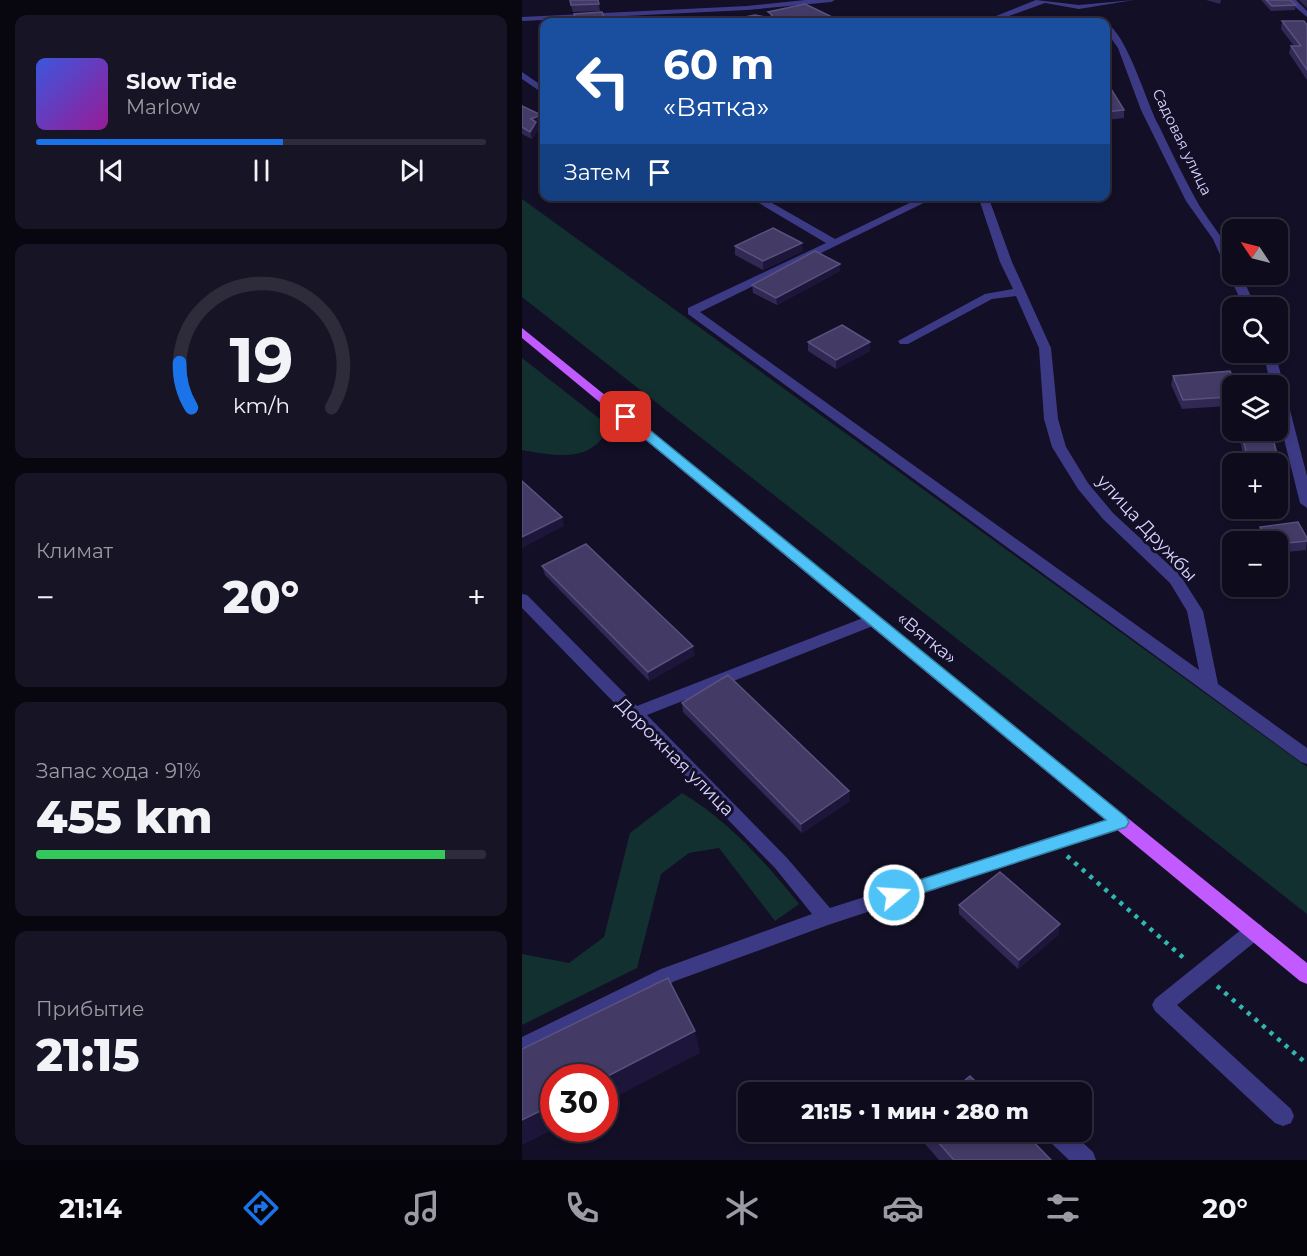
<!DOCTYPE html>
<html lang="ru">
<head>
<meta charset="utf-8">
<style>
	:root { --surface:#0e0b1c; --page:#171425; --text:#f1f3f6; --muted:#9b9ba3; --line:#2e2b3b; --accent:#1a73e8 }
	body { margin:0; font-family:Montserrat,sans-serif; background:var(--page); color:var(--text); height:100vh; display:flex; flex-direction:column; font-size:22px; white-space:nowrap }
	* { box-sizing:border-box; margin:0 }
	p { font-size:20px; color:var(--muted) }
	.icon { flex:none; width:33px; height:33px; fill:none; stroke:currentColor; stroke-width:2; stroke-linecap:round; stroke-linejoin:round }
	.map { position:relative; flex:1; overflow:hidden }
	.drawer { display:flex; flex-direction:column; gap:15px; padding:15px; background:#08060f; width:522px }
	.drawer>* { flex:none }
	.top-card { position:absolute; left:18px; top:18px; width:570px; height:183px; border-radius:12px; box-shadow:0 3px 9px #0003,0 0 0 2px var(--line); background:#1a4fa0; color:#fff; overflow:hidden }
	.needle { width:39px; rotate:305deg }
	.fabs { position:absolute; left:700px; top:219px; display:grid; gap:12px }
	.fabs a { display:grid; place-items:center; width:66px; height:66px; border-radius:12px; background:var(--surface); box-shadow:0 3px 9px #0003,0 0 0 2px var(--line); font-size:30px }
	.speed { position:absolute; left:18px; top:1064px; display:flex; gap:12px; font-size:30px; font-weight:700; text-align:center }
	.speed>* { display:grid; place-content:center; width:78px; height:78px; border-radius:50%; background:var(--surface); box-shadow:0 3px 9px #0003,0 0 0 2px var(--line); line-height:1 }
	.speed .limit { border:9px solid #d22; background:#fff; color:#111 }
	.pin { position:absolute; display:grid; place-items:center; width:51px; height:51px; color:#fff; margin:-26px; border-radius:12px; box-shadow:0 3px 9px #0006 }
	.me { position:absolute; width:66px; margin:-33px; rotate:72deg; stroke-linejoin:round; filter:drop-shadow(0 0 4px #0008) }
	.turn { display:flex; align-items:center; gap:21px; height:126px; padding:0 24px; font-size:27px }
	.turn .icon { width:78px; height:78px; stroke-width:2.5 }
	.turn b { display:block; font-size:42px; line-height:51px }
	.then { display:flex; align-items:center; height:57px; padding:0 24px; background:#0003; gap:12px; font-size:22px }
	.big { font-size:45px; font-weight:800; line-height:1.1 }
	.drawer .widget { flex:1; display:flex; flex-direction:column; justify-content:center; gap:9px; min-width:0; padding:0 21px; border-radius:12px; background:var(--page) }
	.drawer .dial { align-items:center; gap:0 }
	.dial svg { height:156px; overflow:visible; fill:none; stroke:var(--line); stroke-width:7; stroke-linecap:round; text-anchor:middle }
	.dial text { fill:var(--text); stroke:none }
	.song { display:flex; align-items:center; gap:18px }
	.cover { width:72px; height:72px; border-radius:9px; background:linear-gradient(135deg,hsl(230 70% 55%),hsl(300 70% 35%)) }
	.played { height:6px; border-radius:3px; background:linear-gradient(90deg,var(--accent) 55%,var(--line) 55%) }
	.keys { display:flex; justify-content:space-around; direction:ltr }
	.heat { display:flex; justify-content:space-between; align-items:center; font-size:33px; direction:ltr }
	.charge { height:9px; border-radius:4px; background:linear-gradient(90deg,#34c759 91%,var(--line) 0) }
	.trip { position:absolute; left:216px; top:1082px; width:354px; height:60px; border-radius:12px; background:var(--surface); box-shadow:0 3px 9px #0003,0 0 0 2px var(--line); font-weight:800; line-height:60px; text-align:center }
	.dock { display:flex; height:96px; justify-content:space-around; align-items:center; background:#06040b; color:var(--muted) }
	.dock .icon { width:42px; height:42px }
	.dock .current { color:var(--accent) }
	.dock b { font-size:27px; color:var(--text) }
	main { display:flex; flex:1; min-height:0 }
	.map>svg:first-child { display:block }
	.green { fill:#12302f }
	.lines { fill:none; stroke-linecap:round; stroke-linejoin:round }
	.path { stroke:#2fb8b0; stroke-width:4.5; stroke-dasharray:4 6; stroke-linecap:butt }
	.minor { fill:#3d3a85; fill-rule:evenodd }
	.major { fill:#c25bff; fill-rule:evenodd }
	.wall { fill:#312854 }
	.shaded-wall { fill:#1d163a }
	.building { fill:#433a66; stroke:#5a527e; stroke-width:1.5 }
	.route { fill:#4fc3f7; stroke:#337fa1; stroke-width:1.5 }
	.labels { text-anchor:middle; stroke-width:6; stroke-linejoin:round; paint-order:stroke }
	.far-street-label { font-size:15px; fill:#d9d4ff; stroke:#130f26 }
	.street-label { font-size:18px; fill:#d9d4ff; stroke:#130f26 }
</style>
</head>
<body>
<main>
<section class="drawer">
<div class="widget">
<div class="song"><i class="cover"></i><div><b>Slow Tide</b><p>Marlow</p></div></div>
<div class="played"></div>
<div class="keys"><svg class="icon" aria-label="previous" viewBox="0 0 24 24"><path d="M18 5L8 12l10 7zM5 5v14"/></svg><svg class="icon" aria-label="pause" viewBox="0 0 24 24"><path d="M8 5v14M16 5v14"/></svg><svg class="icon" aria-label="next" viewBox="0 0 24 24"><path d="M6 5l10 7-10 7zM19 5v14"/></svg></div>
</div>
<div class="widget dial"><svg viewBox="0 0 100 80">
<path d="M14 69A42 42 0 1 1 86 69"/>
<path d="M14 69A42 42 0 0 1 8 46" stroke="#1a73e8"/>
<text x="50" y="56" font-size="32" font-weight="700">19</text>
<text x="50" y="72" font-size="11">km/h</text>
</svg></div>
<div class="widget"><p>Климат</p>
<div class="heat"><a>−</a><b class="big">20°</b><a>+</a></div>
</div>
<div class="widget"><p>Запас хода · 91%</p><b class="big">455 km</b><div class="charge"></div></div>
<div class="widget"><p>Прибытие</p><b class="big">21:15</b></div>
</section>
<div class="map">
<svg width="785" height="1160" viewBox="0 0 785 1160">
	<rect width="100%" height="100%" fill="#130f26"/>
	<g class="green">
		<path d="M0 199 785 767V914L0 297Z"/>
		<path d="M0 358 87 426C71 464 34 456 0 450Z"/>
		<path d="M160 793C207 821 243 862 277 904L253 921 197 848 167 853 139 874 115 968 0 1025V954L47 963 82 937 108 833Z"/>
	</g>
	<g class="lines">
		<g class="path">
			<path d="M545 856 664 960"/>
			<path d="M695 986 785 1064"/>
		</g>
		<g class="minor">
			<path d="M283 0H313L309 2 225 10 0 21V17L225 6Z"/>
			<path d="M514 0 557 5 612 0 557 9 523 3 470 22H459Z"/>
			<path d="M765 0H774L785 11V17Z"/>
			<path d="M584 23C605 34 624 101 636 124 648 149 660 174 673 198 687 225 711 243 711 274H719L734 308H722L691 239 664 201 619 110 596 48 584 31Z"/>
			<path d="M0 72 22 87V94L0 79Z"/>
			<path d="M225 196H238L313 239 402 196H416L178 312 677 670 665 611 648 583 581 519 556 489 530 447 522 419 517 348 494 296 470 299 386 344H378L376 341 463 294 491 289 478 262 456 196H466L490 262 529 348 536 419 544 447 566 483 591 513 658 575 681 611 696 684 785 748V764L779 762 166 314V308L304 243Z"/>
			<path d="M741 352H753L785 476V508L778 503 756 415V386H749Z"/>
			<path d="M0 594 5 595 115 706 346 616H356L359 620 356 624 125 715 265 858 308 908 598 815 604 817 607 822 604 827 306 925 153 981 0 1057V1037L139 969 290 914 253 868 0 608Z"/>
			<path d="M732 923 739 925 742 931 739 937 655 1005 769 1109 772 1116 769 1123 761 1126 753 1123 633 1011 630 1005 633 999 725 925Z"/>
			<path d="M521 1131H548L571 1152 574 1160H547L524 1138Z"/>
		</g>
		<path class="major" d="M0 328 785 963V984L778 981 0 338Z"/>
	</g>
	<g class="wall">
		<path d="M47 0H76L78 11 51 12Z"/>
		<path d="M684 0H699L698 4Z"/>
		<path d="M739 0H768L774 5 773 10 749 11Z"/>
		<path d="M777 0H785V8Z"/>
		<path d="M760 21 785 25V80L767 53 769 46H772L759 29Z"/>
		<path d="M584 81 602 110V118L584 120Z"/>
		<path d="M0 106 19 115 20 123 15 125 16 130 10 139 0 134Z"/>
		<path d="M213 246 281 251 241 270 213 255Z"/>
		<path d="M318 264V271L255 305 231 293 230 285Z"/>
		<path d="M286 342 348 351 314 369 286 351Z"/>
		<path d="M651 376 711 386V430H749L760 475 757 485H756V464H723L717 436H712L704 406 660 409 649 385Z"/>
		<path d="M738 527 785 538 784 550 756 553V542H739L736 536Z"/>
		<path d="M20 566 173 655 127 681 23 575Z"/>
		<path d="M160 703 328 801 280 833 161 712Z"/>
		<path d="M437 905 537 934 496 969 437 914Z"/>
		<path d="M396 1131H501L529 1160H417L396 1136Z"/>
	</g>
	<g class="shaded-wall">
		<path d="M19 115 20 123 15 125 16 130 10 139 8 132 9 119Z"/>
		<path d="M280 243 281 251 241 270V261Z"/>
		<path d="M318 264V271L255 305 254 298Z"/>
		<path d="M348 342V351L314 369V360Z"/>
		<path d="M40 517 42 526 0 548V537Z"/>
		<path d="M171 646 173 655 127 681 126 672Z"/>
		<path d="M327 791 328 801 280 833 279 824Z"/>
		<path d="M538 924 537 934 496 969 497 960Z"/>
		<path d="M173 1031 178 1053 82 1103V1078Z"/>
		<path d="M32 1104V1128H34L0 1145V1120Z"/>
	</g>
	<g class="building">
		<path d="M48 0H76L77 4 49 5Z"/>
		<path d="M744 0H768L774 5 750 6Z"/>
		<path d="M283 4 310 17 305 19 314 22H197L233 15 248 18 250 15 246 12Z"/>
		<path d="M80 12 84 22H55L52 14Z"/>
		<path d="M760 21H782L785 25V70L769 46H779Z"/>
		<path d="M584 81 602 110 584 112Z"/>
		<path d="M0 106 19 115 9 119 14 122 8 132 0 127Z"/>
		<path d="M251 228 280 243 241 261 213 246Z"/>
		<path d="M293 251 318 264 254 298 230 285Z"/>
		<path d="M320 325 348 342 314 360 286 342Z"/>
		<path d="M708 371 715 386H711V415L706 397 661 400 651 376Z"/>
		<path d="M719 430H749L760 475H756V464H727Z"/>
		<path d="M0 481 40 517 0 537Z"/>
		<path d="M776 522 785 538V541L756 544V542H746L738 527Z"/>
		<path d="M64 544 171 646 126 672 20 566Z"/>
		<path d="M206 675 327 791 279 824 160 703Z"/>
		<path d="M478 872 538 924 497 960 437 905Z"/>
		<path d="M146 978 173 1031 82 1078 32 1077V1104L0 1120V1049Z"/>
		<path d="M448 1076 464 1092H429Z"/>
		<path d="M406 1131H501L529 1160H432Z"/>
	</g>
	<path class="route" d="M99 414H108L604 817 607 822 604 827 372 902 366 900 363 895 366 890 584 820 99 419Z"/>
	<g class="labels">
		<g class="far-street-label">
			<text transform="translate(660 142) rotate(64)" y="5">Садовая улица</text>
		</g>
		<g class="street-label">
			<text transform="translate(625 528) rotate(47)" y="6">улица Дружбы</text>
			<text transform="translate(405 638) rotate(39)" y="6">«Вятка»</text>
			<text transform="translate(153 757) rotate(45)" y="6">Дорожная улица</text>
		</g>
	</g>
</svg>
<div class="fabs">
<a><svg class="needle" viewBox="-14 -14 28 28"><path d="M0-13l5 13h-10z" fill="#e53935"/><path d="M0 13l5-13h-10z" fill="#9b9ba3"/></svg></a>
<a><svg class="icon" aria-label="search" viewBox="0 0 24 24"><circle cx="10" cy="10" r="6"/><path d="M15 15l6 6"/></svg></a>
<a><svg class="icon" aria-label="layers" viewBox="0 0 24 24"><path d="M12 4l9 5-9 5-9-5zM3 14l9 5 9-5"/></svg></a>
<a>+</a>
<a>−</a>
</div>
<div class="speed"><div class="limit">30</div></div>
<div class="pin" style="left:104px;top:417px;background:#d93025"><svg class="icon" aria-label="arrive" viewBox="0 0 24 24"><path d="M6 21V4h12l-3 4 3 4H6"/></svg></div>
<svg class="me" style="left:372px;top:895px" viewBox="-20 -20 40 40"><circle r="17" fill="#4fc3f7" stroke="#fff" stroke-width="3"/><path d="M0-11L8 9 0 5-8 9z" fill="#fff"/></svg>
<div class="trip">21:15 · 1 мин · 280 m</div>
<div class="top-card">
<div class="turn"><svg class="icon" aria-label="left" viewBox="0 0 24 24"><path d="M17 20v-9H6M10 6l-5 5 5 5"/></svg><div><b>60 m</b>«Вятка»</div></div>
<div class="then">Затем<svg class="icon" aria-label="arrive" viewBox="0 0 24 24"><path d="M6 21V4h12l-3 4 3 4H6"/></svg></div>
</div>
</div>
</main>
<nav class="dock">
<b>21:14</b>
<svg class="icon current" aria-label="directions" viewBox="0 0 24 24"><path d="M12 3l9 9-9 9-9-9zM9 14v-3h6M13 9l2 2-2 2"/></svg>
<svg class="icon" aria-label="music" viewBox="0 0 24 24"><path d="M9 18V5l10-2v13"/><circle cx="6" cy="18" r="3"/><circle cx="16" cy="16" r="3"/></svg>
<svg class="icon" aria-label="phone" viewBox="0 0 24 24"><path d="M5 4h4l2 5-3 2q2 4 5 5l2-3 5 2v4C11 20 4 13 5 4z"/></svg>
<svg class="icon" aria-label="climate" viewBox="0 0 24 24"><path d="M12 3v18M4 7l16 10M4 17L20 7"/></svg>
<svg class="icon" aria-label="car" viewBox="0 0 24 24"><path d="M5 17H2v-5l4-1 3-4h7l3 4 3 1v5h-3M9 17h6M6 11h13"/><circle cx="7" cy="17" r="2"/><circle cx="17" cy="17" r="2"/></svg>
<svg class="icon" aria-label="filters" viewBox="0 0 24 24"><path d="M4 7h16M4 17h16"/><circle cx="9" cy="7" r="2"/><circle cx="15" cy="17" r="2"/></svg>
<b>20°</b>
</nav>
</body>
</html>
